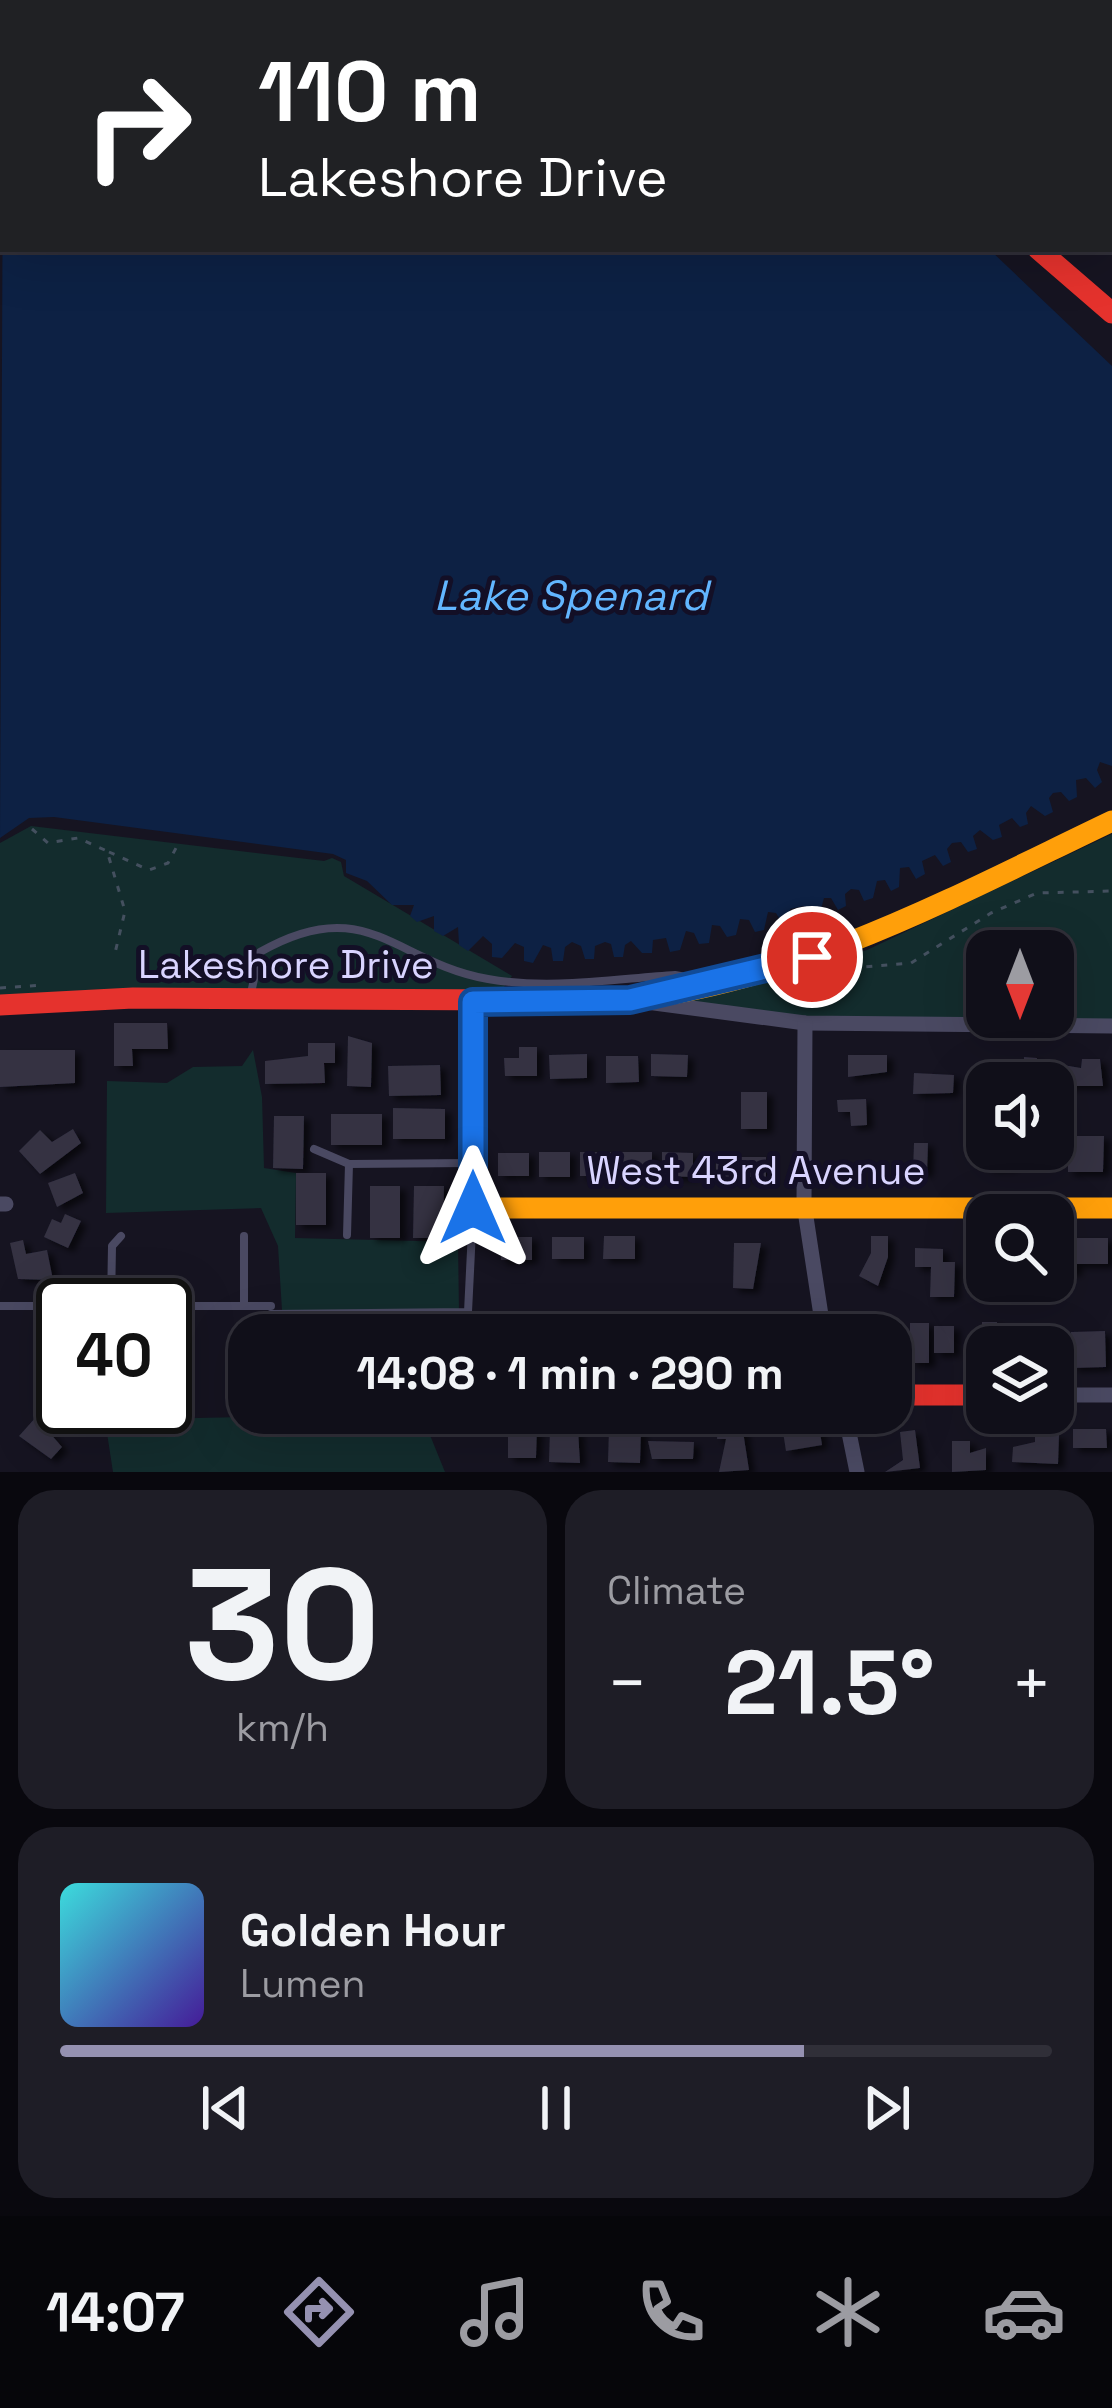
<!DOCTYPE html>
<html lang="en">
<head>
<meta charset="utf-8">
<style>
	:root { --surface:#100f19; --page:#1e1d26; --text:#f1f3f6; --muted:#9c9ca2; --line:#302f38; --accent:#9591b1 }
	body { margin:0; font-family:"Space Grotesk",sans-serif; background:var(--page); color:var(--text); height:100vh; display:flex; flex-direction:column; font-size:45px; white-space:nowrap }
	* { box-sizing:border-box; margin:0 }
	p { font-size:39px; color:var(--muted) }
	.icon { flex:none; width:66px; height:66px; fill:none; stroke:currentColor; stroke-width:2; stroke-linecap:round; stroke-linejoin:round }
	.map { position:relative; height:1472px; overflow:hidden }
	.details { display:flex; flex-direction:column; gap:18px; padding:18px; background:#09080e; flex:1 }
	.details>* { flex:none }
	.banner { position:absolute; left:0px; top:0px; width:1113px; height:252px; box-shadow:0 12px 48px #0002,0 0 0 3px var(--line); background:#202124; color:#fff; overflow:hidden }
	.needle { width:78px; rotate:180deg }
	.fabs { position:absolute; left:966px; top:930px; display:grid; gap:24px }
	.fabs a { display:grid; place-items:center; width:108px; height:108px; border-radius:24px; background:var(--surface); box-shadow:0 12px 48px #0002,0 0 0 3px var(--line); font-size:60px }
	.speed { position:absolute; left:36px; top:1278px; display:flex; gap:24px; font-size:60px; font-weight:700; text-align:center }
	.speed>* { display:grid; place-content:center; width:156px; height:156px; border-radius:50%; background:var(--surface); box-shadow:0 12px 48px #0002,0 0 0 3px var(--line); line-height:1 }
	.speed .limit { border:6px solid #111; border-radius:18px; background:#fff; color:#111 }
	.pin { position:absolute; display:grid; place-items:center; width:102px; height:102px; color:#fff; margin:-51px; border:6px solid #fff; border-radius:50%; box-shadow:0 3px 12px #0007 }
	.me { position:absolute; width:132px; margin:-66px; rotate:0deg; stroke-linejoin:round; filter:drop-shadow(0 0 9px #0008) }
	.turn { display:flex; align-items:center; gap:42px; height:252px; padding:0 60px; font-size:54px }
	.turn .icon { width:156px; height:156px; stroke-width:2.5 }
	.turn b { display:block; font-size:84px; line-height:102px }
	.big { font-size:90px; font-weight:700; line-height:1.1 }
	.details .widget { flex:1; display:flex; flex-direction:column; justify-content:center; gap:18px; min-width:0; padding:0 42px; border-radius:36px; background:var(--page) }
	.details .dial { align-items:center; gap:0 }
	.dial b { font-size:156px; line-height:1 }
	.song { display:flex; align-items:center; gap:36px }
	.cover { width:144px; height:144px; border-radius:18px; background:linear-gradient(135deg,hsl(180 70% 55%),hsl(260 70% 35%)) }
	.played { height:12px; border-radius:6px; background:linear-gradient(90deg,var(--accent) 75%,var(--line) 75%) }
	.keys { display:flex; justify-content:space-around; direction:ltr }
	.heat { display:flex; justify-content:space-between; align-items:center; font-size:66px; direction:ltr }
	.details .tiles { flex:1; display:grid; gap:18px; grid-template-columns:1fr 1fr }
	.widget:last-child { grid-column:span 2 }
	.trip { position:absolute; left:228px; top:1314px; width:684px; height:120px; border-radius:36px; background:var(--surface); box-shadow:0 12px 48px #0002,0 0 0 3px var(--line); font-weight:700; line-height:120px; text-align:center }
	.tab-bar { display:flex; height:192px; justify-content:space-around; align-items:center; background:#06060a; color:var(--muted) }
	.tab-bar .icon { width:84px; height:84px }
	.tab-bar .current { color:var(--accent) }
	.tab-bar b { font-size:54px; color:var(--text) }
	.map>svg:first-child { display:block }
	.green { fill:#132c2d; fill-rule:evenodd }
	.water { fill:#0d2144 }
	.building { fill:#343243; filter:url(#shadow) }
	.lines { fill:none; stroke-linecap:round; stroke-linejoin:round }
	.path { stroke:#44505f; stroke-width:3; stroke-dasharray:6 9; stroke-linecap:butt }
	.lane { stroke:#4a4962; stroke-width:8 }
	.street { stroke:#4a4962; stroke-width:15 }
	.slow { stroke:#ff9f0a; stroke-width:21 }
	.jam { stroke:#e5322d; stroke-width:21 }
	.route-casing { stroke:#114b97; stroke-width:30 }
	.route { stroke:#1a73e8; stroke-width:21 }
	.labels { text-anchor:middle; stroke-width:10; stroke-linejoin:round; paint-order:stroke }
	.street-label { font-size:39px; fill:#d9d4ff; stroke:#130f26 }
	.water-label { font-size:42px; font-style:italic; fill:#62b6ff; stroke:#130f26 }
</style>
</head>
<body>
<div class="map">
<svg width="1112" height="1472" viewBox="0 0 1112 1472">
	<defs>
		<filter id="shadow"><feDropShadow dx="6" dy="4" stdDeviation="3" flood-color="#0009"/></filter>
	</defs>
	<rect width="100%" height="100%" fill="#161421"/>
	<g class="green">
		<path d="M31 826 324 861 332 858 341 862 344 876 512 976 499 994 0 997V843Z"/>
		<path d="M1112 834V1026L805 1023 693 1003 690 996 867 950ZM987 951H1053V1017H987Z"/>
		<path d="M253 1050 262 1097 264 1168 296 1173 295 1238 458 1242 459 1312 282 1310 278 1246 261 1208 106 1213 107 1081 167 1083 193 1067 242 1066Z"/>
		<path d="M279 1325 452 1326 451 1335H279Z"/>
		<path d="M421 1413 445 1472H113L105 1420Z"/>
	</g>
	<g class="water">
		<path d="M277 0H825L827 3H274Z"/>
		<path d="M3 120V249H989L1112 366V766L1100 762 1097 770 1102 782 1095 788 1086 778 1076 780 1077 797 1069 801 1061 792 1053 793 1049 798 1053 812 1045 816 1031 806 1026 813 1028 824 1020 827 1012 818 999 825 1002 837 993 840 980 830 973 836 977 849 968 852 961 842 952 843 947 849 951 862 943 866 935 855 922 861 925 874 916 879 909 867 900 868 899 887 891 891 885 880 877 881 873 898 864 901 859 890 851 889 845 894 846 906 838 910 831 898H824L819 916 810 918 804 906 790 909 791 924 783 925 776 913 768 912 764 930 755 932 749 920 740 919 736 935 727 937 720 926 712 925 709 943 699 944 694 933 686 931 680 950 670 952 666 938 653 940 652 953H642L631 941 625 945 623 957H614L611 944 605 942 595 946 594 959H585L581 946 572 942 565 947 563 961H553L551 948 543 945 533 963 524 961V947L515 943 502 958 492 957V944L483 936 468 951 459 945 458 927 443 936 434 931V916L417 922 410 916 414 905H392L367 881 346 873V860L333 854 54 817 29 818 0 838Z"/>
	</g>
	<g class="building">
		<path d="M114 1023H167L168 1049H132L133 1066H114Z"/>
		<path d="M348 1036 372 1043 371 1087 347 1086Z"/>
		<path d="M308 1043H335V1063H324L325 1083 265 1084V1061L308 1056Z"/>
		<path d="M519 1047H537V1076H505L504 1058H519Z"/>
		<path d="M0 1050H75V1083L0 1087Z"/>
		<path d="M587 1054V1078L550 1079 549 1055Z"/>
		<path d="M651 1054 688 1055 687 1077 651 1076Z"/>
		<path d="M848 1055H887V1072L848 1077Z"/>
		<path d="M606 1056H638L639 1082 606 1083Z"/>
		<path d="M1024 1057 1037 1058 1038 1073 1049 1076V1083H1024Z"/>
		<path d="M1082 1059H1100L1103 1086H1064L1063 1065 1081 1068Z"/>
		<path d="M440 1065 441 1095 389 1096 388 1066Z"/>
		<path d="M973 1068H991L987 1103 971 1104Z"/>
		<path d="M914 1073 954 1075 953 1093 913 1094Z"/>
		<rect x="741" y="1092" width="26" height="37"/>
		<path d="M866 1099 867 1125 851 1126 850 1112H838L837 1100Z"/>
		<path d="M393 1108 445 1109V1139H393Z"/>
		<rect x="331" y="1114" width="51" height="31"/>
		<path d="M274 1116H304L303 1169 273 1168Z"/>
		<path d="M73 1129 81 1143 40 1174 19 1151 40 1130 52 1142Z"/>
		<path d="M1068 1136H1104L1103 1172H1068Z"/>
		<path d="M972 1141 987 1142V1149H1011L1012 1167 987 1168 988 1163 972 1161Z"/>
		<path d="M914 1143H928L927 1173 913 1172Z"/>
		<rect x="539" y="1152" width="31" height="25"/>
		<rect x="580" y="1152" width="31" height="24"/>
		<rect x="621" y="1152" width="31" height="24"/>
		<path d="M662 1152 693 1153V1177L662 1176Z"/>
		<rect x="498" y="1153" width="31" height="23"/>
		<rect x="716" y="1157" width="50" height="20"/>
		<path d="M75 1173 83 1193 57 1207 48 1183Z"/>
		<rect x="296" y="1173" width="30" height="52"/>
		<rect x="370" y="1186" width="30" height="52"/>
		<path d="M414 1186H444L443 1238H413Z"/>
		<path d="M65 1214 81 1221 68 1248 44 1237 52 1219 61 1223Z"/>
		<path d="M604 1236H635V1259H603Z"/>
		<path d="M871 1236H888V1257L878 1286 859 1276 871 1253Z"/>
		<rect x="501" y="1237" width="31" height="23"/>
		<rect x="552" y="1237" width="32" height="22"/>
		<path d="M965 1237H987V1266H964Z"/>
		<path d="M1062 1238H1108V1264H1076V1272H1061Z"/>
		<path d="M23 1240 26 1254 47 1250 53 1280 18 1279 10 1243Z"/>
		<path d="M734 1243H761L753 1289 733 1288Z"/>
		<path d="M915 1248 943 1249V1262H955L954 1297H930L931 1267H915Z"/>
		<path d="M982 1322H997V1347H987V1359H973V1338H982Z"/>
		<rect x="910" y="1323" width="19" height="40"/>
		<path d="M1023 1323 1049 1329V1347H1023Z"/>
		<rect x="934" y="1326" width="20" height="27"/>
		<path d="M1105 1331 1106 1367 1072 1368 1071 1332Z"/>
		<path d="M36 1417 62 1447 51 1459 19 1436Z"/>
		<path d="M718 1424 742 1425 749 1470 719 1472 726 1439H717Z"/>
		<path d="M508 1425H537L536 1458H508Z"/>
		<path d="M819 1426 822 1445 786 1451 783 1432Z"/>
		<path d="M609 1428 641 1429 640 1463 608 1462Z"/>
		<path d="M550 1429 578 1430 580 1463 549 1462Z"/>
		<path d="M1073 1429H1106L1107 1448H1073Z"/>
		<path d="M915 1430 920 1468 885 1472 903 1460 900 1432Z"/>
		<path d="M1035 1434 1059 1435 1058 1464 1012 1462 1013 1447 1035 1442Z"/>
		<path d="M648 1441 694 1442 693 1459H652Z"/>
		<path d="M952 1441H970V1453L986 1448V1470L952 1472Z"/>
	</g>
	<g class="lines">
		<g class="path">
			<path d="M1065 0 1070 3"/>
			<path d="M1110 26 1112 27"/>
			<path d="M32 829 48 843 78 838 107 851 125 911 115 953"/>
			<path d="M109 852 149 870 168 863 176 848"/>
			<path d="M857 957 863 967 911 963 991 913 1037 893 1112 891"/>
			<path d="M0 988 44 985"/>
		</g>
		<g class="lane">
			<path d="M251 993 260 952C367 891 395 963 488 979 548 990 614 979 675 975L697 979"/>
			<path d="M314 1149 349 1164"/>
			<path d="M347 1235 349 1164 471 1163"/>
			<path d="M244 1236V1306"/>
			<path d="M111 1305 112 1246 121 1236"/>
			<path d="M0 1306H63"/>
			<path d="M165 1306H271"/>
			<path d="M271 1314 468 1312 473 1210"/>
		</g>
		<g class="street">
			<path d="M869 0 871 3"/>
			<path d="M176 3 180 0"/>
			<path d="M0 74 3 73"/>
			<path d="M639 1001 805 1023 1112 1026"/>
			<path d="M805 1023 804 1204 824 1335"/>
			<path d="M0 1204H6"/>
			<path d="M1053 1395H1112"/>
			<path d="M845 1413 857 1472"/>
		</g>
		<g class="slow">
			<path d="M511 1000C550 1000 592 1004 631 1000 803 980 959 894 1112 821"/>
			<path d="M473 1002V1208H1112"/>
		</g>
		<g class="jam">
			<path d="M1038 249 1112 313"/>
			<path d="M0 1005 133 998 511 1000"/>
			<path d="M891 1395H987"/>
		</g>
	</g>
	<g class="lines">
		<g class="route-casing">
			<path id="route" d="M473 1208V1002L630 1000 812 957"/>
		</g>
		<use href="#route" class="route"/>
	</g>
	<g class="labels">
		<g class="street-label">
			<text x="286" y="978">Lakeshore Drive</text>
			<text x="756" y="1184">West 43rd Avenue</text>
		</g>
		<g class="water-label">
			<text x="571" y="610">Lake Spenard</text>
		</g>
	</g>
</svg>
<div class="fabs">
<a><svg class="needle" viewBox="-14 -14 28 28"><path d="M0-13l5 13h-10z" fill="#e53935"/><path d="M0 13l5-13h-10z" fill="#9c9ca2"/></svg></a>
<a><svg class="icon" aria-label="sound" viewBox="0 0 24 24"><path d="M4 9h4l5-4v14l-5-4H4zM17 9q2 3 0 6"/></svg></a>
<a><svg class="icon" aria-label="search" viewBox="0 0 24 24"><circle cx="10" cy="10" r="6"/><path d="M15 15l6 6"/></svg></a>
<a><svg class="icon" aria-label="layers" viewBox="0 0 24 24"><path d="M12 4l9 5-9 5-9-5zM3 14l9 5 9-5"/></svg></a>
</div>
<div class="speed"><div class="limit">40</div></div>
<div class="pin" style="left:812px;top:957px;background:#d93025"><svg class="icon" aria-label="arrive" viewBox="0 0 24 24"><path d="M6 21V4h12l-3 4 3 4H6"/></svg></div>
<svg class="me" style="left:473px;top:1208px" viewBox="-20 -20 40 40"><path d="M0-17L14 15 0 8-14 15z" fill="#1a73e8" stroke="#fff" stroke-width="4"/></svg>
<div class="trip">14:08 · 1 min · 290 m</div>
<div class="banner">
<div class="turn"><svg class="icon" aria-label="right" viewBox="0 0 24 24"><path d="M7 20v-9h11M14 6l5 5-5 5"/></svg><div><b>110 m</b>Lakeshore Drive</div></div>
</div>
</div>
<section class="details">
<div class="tiles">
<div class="widget dial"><b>30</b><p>km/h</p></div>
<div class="widget"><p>Climate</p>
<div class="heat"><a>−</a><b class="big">21.5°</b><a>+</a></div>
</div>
<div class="widget">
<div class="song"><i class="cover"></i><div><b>Golden Hour</b><p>Lumen</p></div></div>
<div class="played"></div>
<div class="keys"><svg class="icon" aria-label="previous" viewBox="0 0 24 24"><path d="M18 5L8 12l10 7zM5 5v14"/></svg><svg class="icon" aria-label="pause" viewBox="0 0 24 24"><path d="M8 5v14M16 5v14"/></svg><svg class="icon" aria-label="next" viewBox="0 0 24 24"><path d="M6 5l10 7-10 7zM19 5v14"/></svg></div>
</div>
</div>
</section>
<nav class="tab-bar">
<b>14:07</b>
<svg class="icon current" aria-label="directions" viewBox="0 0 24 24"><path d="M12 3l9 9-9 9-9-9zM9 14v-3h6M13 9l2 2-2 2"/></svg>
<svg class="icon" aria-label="music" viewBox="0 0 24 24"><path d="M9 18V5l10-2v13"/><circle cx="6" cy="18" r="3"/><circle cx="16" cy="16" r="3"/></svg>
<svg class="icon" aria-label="phone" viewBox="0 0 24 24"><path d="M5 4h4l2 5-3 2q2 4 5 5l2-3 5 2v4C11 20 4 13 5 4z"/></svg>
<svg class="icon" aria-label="climate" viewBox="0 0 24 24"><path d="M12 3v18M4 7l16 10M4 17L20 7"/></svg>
<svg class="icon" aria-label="car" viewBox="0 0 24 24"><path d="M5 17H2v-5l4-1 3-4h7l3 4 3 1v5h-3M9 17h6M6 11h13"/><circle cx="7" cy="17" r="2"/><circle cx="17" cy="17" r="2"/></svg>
</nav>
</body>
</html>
